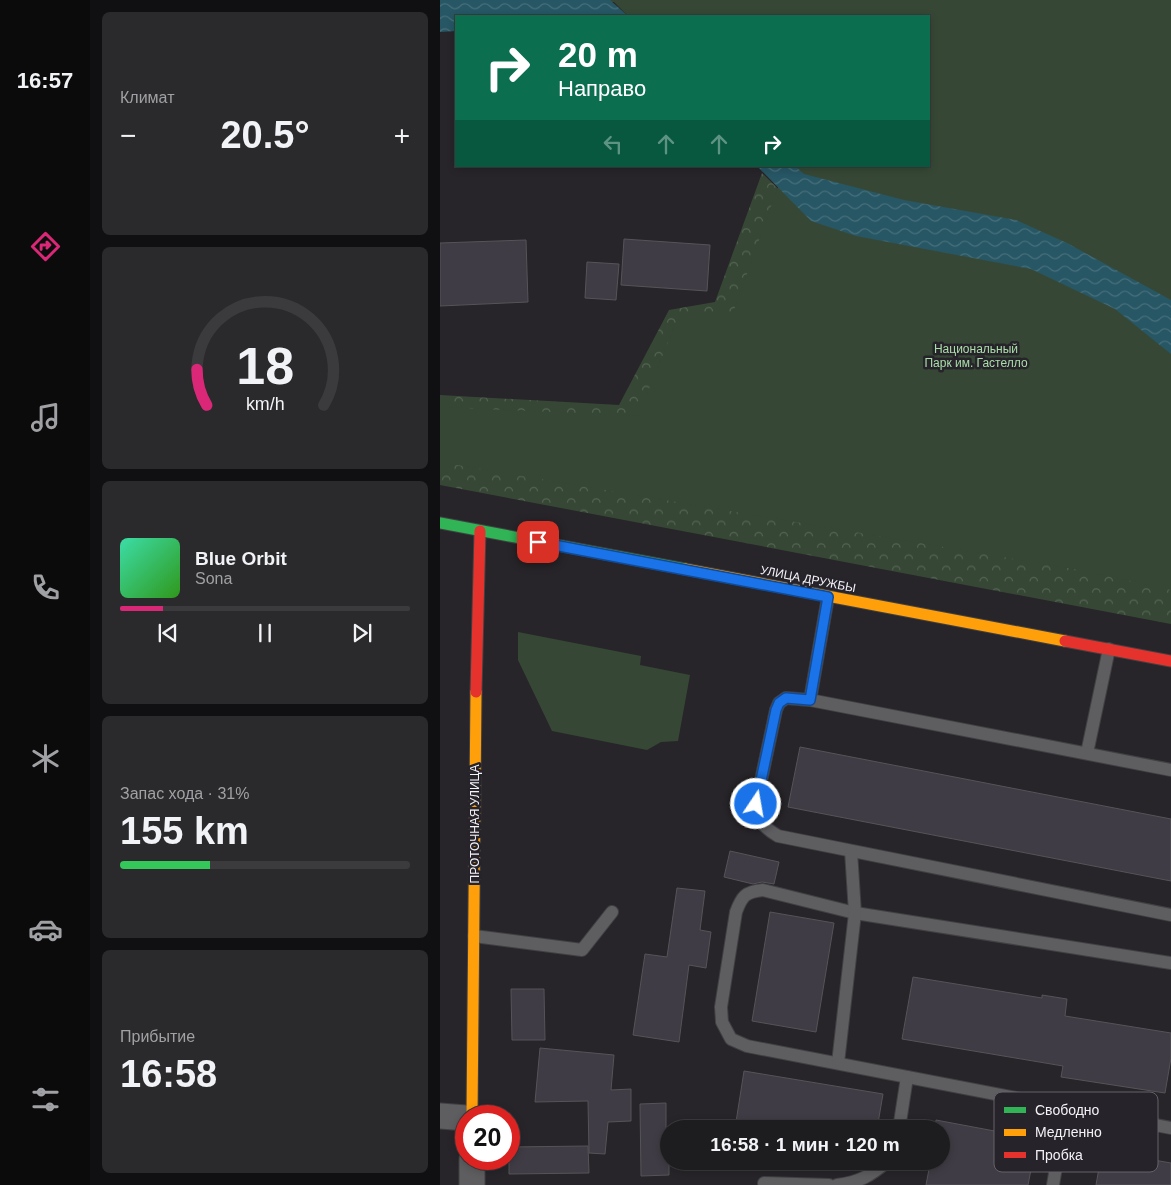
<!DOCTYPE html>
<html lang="ru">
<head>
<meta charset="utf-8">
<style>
	:root { --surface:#1d1c1f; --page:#2a292c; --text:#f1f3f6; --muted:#a0a1a4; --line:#3b3a3d; --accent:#db2777 }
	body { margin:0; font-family:Helvetica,sans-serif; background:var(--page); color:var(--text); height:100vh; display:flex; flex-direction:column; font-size:19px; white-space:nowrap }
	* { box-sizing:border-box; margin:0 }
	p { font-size:16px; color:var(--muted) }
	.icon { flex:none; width:28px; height:28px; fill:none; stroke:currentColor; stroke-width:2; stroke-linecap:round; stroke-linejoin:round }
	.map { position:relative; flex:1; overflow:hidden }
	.side { display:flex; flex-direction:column; gap:12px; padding:12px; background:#100f11; width:350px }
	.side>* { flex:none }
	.guide { position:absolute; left:15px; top:15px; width:475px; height:152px; border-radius:0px; box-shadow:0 2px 8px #0003,0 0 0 1px var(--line); background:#0b6e4f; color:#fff; overflow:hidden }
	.speed { position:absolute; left:15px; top:1105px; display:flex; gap:10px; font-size:25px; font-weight:700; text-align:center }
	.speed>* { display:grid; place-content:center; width:65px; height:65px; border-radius:50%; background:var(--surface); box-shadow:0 2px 8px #0003,0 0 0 1px var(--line); line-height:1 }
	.speed .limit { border:8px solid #d22; background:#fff; color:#111 }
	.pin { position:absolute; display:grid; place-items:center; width:42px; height:42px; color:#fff; margin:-21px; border-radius:10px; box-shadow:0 2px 8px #0006 }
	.me { position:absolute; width:55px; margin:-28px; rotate:12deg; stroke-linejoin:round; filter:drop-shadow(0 0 4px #0008) }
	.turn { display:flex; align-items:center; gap:18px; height:105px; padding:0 20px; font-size:22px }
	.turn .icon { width:65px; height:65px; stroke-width:2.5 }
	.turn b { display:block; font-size:35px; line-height:42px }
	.lanes { display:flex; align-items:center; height:48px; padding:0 20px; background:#0003; justify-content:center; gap:25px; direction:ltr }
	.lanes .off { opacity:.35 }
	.big { font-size:38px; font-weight:700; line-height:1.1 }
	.side .widget { flex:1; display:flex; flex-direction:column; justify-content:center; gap:8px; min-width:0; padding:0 18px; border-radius:8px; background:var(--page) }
	.side .dial { align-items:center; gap:0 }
	.dial svg { height:130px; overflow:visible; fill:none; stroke:var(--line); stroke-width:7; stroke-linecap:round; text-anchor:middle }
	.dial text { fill:var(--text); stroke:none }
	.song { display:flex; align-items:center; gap:15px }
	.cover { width:60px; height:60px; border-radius:8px; background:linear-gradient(135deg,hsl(160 70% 55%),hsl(110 70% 35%)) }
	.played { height:5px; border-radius:2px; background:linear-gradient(90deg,var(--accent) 15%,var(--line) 15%) }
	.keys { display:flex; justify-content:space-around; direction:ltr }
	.heat { display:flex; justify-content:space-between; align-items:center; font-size:28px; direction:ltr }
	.charge { height:8px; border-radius:4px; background:linear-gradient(90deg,#34c759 31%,var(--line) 0) }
	.trip { position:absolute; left:220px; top:1120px; width:290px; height:50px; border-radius:25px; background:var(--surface); box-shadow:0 2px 8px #0003,0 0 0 1px var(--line); font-weight:700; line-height:50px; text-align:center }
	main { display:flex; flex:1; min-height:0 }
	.menu { display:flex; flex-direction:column; width:90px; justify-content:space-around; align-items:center; background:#0c0b0c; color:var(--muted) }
	.menu .icon { width:35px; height:35px }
	.menu .on { color:var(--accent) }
	.menu b { font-size:22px; color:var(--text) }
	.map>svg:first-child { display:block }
	.forest { fill:url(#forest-crowns) }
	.green { fill:#364835 }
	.water { fill:url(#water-waves) }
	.building { fill:#403c45; stroke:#555457 }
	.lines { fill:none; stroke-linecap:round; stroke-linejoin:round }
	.lane-casing { stroke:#414043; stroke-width:14 }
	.street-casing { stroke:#414043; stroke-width:27 }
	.fast-casing { stroke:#414043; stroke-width:13 }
	.slow-casing { stroke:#414043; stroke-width:13 }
	.jam-casing { stroke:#414043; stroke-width:13 }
	.lane { stroke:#5e5d60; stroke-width:12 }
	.street { stroke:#5e5d60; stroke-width:25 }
	.fast { stroke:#30b455; stroke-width:11 }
	.slow { stroke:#ff9f0a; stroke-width:11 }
	.jam { stroke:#e5322d; stroke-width:11 }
	.route-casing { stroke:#114b97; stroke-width:12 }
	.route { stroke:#1a73e8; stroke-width:9 }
	.labels { text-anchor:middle; stroke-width:5; stroke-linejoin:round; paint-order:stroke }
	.park-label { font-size:12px; fill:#abdfa9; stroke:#26242a }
	.street-label { font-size:12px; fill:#f4f2f7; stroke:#26242a }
	.key { fill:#26242a; stroke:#646268; stroke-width:1 }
	.key-label { font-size:14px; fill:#f4f2f7 }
</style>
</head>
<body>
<main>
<nav class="menu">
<b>16:57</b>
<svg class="icon on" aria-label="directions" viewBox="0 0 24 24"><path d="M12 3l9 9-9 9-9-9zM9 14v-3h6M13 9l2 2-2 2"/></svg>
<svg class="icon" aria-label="music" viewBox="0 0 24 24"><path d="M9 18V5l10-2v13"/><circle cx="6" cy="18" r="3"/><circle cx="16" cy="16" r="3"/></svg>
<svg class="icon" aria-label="phone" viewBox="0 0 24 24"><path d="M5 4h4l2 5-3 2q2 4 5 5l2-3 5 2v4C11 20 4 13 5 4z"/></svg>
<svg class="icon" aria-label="climate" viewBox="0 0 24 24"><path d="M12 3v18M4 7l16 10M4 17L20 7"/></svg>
<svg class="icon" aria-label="car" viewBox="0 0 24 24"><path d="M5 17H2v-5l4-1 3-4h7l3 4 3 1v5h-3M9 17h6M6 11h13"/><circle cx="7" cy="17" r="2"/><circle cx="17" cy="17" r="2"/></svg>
<svg class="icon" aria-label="filters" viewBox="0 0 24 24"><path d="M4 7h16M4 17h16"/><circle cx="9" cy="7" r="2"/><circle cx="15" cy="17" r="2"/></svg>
</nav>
<section class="side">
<div class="widget"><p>Климат</p>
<div class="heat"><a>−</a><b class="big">20.5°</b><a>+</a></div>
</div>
<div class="widget dial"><svg viewBox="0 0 100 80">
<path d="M14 69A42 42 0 1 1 86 69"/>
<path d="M14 69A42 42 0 0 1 8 47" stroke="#db2777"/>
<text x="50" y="56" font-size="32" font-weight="700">18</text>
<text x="50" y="72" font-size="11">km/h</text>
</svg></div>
<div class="widget">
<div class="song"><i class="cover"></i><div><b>Blue Orbit</b><p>Sona</p></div></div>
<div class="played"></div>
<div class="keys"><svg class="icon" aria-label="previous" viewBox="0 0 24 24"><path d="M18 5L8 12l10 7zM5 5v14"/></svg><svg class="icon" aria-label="pause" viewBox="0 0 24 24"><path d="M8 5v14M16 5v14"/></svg><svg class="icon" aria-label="next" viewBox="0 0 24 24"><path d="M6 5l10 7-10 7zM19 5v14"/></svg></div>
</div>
<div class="widget"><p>Запас хода · 31%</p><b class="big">155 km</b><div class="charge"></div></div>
<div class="widget"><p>Прибытие</p><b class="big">16:58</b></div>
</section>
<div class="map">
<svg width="731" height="1185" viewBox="0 0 731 1185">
	<defs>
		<pattern id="forest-crowns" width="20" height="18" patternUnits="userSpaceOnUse" patternTransform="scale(1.25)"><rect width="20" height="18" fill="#364835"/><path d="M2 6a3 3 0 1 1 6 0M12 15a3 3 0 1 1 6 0" fill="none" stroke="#546353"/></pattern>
		<pattern id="water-waves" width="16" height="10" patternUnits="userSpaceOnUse" patternTransform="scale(1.25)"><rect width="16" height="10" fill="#275664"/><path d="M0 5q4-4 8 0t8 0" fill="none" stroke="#476f7b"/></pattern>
	</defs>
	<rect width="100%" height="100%" fill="#272529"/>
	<path class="forest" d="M322 173 371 221 731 354V624L0 485V395L179 405 229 310 275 302Z"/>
	<g class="green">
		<path d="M0 0H731V590L646 571 0 462V407L198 416 237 320 293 313 343 173 337 166H489V16H188L174 2 0 9Z"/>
		<path d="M78 632 201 656 200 665 250 675 238 741 221 742 207 750 112 731 78 660Z"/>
	</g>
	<g class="water">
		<path d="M0 0H170L188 16H16V31L0 32Z"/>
		<path d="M317 166H355L364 174 464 200 576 220 627 243 731 300V354L675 309 591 269 416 236 371 221Z"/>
	</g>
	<g class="building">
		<path d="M184 239 270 245 267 291 181 285Z"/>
		<path d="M86 240 88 302 0 306V243Z"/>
		<path d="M147 262 179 264 176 300 145 298Z"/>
		<path d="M360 747 731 819V881L348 807Z"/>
		<path d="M290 851 339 862 334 884 322 882 313 884 284 877Z"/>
		<path d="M237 888 265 891 260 930 271 932 266 968 249 965 239 1042 193 1035 205 954 227 957Z"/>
		<path d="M330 912 394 923 376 1032 312 1021Z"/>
		<path d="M473 977 602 998V995L627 999 625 1016 731 1033V1058L725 1093 621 1077 623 1066 462 1039Z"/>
		<path d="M71 989H104L105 1040H72Z"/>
		<path d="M100 1048 174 1055 171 1090 191 1089V1121L168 1122 165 1154 149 1153 148 1101 95 1102Z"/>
		<path d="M304 1071 443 1094 437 1129H337L296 1122Z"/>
		<path d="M226 1103V1134H229V1175L201 1176 200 1104Z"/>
		<path d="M496 1120 597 1139 588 1185H486L490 1164 488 1163 489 1161H501V1129H495Z"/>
		<path d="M148 1146 149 1173 69 1174V1147Z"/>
		<path d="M662 1151 731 1163V1185H656Z"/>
	</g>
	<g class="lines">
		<g class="lane-casing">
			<g id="lane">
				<path d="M370 700 388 597"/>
				<path d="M647 753 669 649"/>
				<path d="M731 770 370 700 346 698 339 703 336 710 316 804C319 822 323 827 338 836L731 915"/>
				<path d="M34 936 142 950 172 912"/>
				<path d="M731 963 415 913 323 890C305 892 302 896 296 912L281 1007 282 1022 291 1039 307 1046 731 1128"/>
				<path d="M398 1063 415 913 411 851"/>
				<path d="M459 1129 467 1077"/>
				<path d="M324 1183 389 1185"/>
				<path d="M397 1185C420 1182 430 1176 448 1161"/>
				<path d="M613 1185 626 1108"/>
			</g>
		</g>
		<g class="street-casing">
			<g id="street">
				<path d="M0 1116 26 1118"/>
				<path d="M32 1185V1159"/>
			</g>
		</g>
		<g class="fast-casing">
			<path id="fast" d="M0 523 245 569"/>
		</g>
		<g class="slow-casing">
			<g id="slow">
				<path d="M245 569 625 641"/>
				<path d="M32 1116 36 692"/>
			</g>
		</g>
		<g class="jam-casing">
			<g id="jam">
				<path d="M625 641 731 661"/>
				<path d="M36 692 40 531"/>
			</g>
		</g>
		<use href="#lane" class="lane"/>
		<use href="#street" class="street"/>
		<use href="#fast" class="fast"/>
		<use href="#slow" class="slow"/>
		<use href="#jam" class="jam"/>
	</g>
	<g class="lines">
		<g class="route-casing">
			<path id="route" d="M98 542 388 597 370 700 346 698 339 703 336 710 316 804"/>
		</g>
		<use href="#route" class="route"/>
	</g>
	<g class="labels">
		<g class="park-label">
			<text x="536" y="353">Национальный<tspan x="536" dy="14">Парк им. Гастелло</tspan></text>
		</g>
		<g class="street-label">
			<text transform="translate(368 579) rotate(11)" y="4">УЛИЦА ДРУЖБЫ</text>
			<text transform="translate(35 824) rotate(-90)" y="4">ПРОТОЧНАЯ УЛИЦА</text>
		</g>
	</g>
	<rect x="554" y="1092" width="164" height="80" rx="8" class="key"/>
	<rect x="564" y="1107" width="22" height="6" fill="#30b455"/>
	<rect x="564" y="1129" width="22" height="7" fill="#ff9f0a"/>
	<rect x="564" y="1152" width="22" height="6" fill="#e5322d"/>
	<g class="key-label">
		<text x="595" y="1115">Свободно</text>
		<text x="595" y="1137">Медленно</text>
		<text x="595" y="1160">Пробка</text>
	</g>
</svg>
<div class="speed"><div class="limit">20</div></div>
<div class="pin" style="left:98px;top:542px;background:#d93025"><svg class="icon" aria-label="arrive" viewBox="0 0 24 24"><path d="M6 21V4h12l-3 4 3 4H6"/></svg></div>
<svg class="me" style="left:316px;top:804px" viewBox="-20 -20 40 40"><circle r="17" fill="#1a73e8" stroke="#fff" stroke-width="3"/><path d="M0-11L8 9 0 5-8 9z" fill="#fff"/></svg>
<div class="trip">16:58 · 1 мин · 120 m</div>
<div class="guide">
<div class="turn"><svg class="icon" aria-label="right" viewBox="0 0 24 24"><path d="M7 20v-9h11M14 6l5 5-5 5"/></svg><div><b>20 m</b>Направо</div></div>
<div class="lanes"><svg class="icon off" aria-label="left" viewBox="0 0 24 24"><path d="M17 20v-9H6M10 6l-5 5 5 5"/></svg><svg class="icon off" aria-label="ahead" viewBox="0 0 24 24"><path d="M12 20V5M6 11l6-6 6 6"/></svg><svg class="icon off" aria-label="ahead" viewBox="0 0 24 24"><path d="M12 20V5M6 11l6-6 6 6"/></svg><svg class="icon" aria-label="right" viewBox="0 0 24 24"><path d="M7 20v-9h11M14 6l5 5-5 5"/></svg></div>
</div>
</div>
</main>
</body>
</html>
